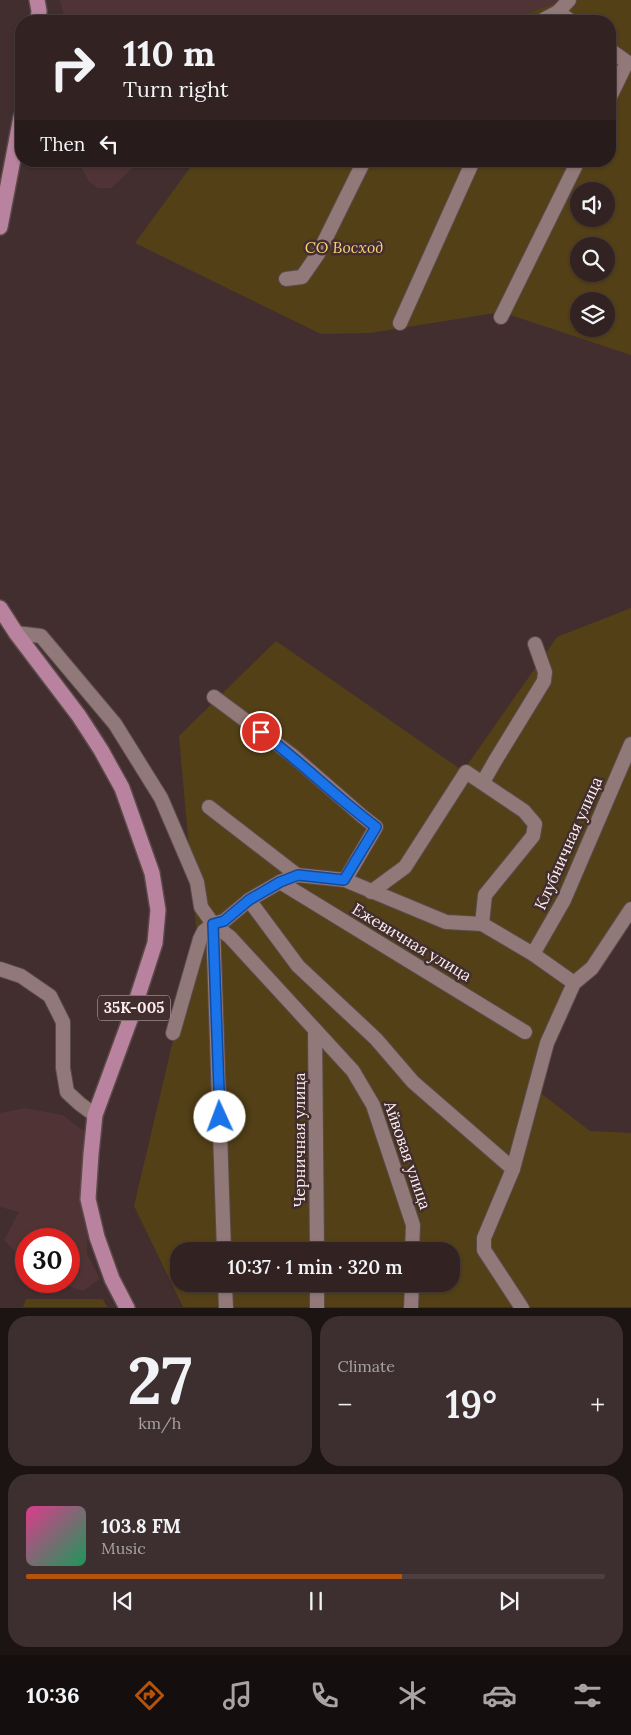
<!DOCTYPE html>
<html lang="en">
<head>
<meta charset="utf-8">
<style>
	:root { --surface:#322222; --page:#3d2f2f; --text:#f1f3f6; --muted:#a8a4a5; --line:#4d3f40; --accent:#b45309 }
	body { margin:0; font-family:Lora,serif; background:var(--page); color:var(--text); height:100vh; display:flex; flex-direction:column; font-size:19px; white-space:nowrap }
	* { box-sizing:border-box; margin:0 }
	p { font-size:16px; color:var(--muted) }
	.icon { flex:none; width:28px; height:28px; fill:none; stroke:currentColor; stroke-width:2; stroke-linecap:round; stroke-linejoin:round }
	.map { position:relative; height:1308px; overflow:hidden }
	.sheet { display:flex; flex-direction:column; gap:8px; padding:8px; background:#1c1313; flex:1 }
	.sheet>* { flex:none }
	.banner { position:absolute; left:15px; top:15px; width:601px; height:152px; border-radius:20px; box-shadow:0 1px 4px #0004,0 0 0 1px var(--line); background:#322222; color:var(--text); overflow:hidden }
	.buttons { position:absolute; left:570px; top:182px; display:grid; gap:10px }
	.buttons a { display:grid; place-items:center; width:45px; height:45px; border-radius:50%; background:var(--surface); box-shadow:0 1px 4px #0004,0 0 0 1px var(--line); font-size:25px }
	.speed { position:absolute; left:15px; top:1228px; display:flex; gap:10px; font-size:25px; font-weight:700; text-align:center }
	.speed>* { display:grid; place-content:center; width:65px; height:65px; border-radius:50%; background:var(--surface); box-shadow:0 1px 4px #0004,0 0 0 1px var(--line); line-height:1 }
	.speed .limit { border:8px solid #d22; background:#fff; color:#111 }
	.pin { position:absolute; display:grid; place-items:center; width:42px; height:42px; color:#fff; margin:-21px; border:2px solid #fff; border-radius:50%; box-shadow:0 1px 5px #0007 }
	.me { position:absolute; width:55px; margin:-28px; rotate:358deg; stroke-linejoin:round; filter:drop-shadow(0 0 4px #0008) }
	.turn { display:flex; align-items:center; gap:18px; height:105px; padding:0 25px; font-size:22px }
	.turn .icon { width:65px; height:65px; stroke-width:2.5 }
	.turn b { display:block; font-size:35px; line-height:42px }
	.then { display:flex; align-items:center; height:48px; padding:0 25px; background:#0003; gap:10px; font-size:19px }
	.big { font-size:38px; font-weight:600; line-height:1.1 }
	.sheet .card { flex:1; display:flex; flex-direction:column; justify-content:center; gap:8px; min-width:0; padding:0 18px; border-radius:20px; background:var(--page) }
	.sheet .dial { align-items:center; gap:0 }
	.dial b { font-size:65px; line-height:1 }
	.song { display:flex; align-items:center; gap:15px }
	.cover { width:60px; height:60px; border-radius:8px; background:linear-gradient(135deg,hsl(330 70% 55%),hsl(150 70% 35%)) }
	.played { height:5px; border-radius:2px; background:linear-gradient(90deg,var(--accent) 65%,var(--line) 65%) }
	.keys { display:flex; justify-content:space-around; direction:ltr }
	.heat { display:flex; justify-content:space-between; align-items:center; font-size:28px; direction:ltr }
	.sheet .tiles { flex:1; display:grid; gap:8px; grid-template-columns:1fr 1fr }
	.card:last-child { grid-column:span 2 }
	.trip { position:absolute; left:170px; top:1242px; width:290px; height:50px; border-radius:20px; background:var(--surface); box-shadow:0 1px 4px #0004,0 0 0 1px var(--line); font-weight:600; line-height:50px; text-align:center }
	.tab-bar { display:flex; height:80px; justify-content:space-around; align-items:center; background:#140e0e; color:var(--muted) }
	.tab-bar .icon { width:35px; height:35px }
	.tab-bar .current { color:var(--accent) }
	.tab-bar b { font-size:22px; color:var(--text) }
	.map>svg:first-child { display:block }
	.built { fill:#503435 }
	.green { fill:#534017; fill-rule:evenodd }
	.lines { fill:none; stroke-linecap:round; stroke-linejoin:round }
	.minor-casing { stroke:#5b4a4a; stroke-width:16 }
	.major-casing { stroke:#5b4a4a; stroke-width:18 }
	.minor { stroke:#917879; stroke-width:14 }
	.major { stroke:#b9829e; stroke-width:15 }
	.route-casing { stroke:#114b97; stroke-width:12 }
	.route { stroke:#1a73e8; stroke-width:9 }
	.labels { text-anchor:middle; stroke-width:5; stroke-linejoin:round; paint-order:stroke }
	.shield { fill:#422e2e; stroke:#c6b6b6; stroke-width:1 }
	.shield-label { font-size:15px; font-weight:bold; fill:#fef0f0 }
	.park-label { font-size:16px; font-style:italic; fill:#fdcf74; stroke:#422e2e }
	.street-label { font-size:16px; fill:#fef0f0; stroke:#422e2e }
</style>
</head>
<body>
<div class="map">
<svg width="631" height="1308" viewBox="0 0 631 1308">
	<rect width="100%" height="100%" fill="#422e2e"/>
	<g class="built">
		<path d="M60 0H564L506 21H65Z"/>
		<path d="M78 161H138L136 165 111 188H98L89 182Z"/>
		<path d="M25 1108 63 1115 90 1136 87 1254 100 1279 83 1291 53 1281H69V1239H26V1263L4 1240 19 1212 0 1207V1113Z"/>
	</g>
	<g class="green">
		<path d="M564 0H631V355L501 312 370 333 321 334 135 243 195 161H610V21H506ZM579 191H606V219H579ZM579 246H606V274H579ZM579 301H606V329H579Z"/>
		<path d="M631 608V899L566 991 530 1085 590 1131 631 1133V1307H183L134 1206 197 939 179 736 276 641 463 771 557 637ZM179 1251H451V1284H179Z"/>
		<path d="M26 1299H103L107 1307H23Z"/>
	</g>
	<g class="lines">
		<g class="minor-casing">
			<g id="minor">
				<path d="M558 12 571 21"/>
				<path d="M541 21 558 12 569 0"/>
				<path d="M610 50 627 62 610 97"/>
				<path d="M286 279 302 277 318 254 364 161"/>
				<path d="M501 317 578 161"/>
				<path d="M400 323 473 161"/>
				<path d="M16 633 41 636 115 724 161 798 197 882 201 907 213 924 224 921 249 900 298 966 376 1039 413 1082 513 1169 484 1238V1250L522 1308"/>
				<path d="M214 697 292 755 362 816 376 827 345 880"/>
				<path d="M483 782 495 761 544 681 545 672 535 644"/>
				<path d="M209 807 297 875"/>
				<path d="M280 882 525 1032"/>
				<path d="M371 892 405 867 466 772 524 811 535 824 533 836 485 895 482 924"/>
				<path d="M249 900 280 882 297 875 345 880 446 922 482 924 533 954 574 983"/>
				<path d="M213 924 230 937 353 1071 373 1105 413 1225 412 1251"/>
				<path d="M213 924 224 1251"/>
				<path d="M533 954 564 900 631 744"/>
				<path d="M0 969 21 976 50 996 63 1022V1068L67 1092 80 1104 95 1115"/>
				<path d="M315 1030 317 1251"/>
				<path d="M173 1033 200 939 204 931 213 924"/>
				<path d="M513 1169 547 1043 574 983 592 968 631 909"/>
				<path d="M225 1284 226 1308"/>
				<path d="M317 1284V1308"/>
				<path d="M411 1308 412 1284"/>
			</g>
		</g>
		<g class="major-casing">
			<g id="major">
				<path d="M37 0 39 11 38 21"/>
				<path d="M0 227 21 117"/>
				<path d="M0 608 16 633 79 716 101 750 122 788 152 873 158 910 155 943 131 1017 95 1115 91 1154 88 1199 97 1237 112 1279 127 1308"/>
			</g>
		</g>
		<use href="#minor" class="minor"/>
		<use href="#major" class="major"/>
	</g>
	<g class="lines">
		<g class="route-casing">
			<path id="route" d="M220 1117 213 924 224 921 249 900 280 882 298 875 344 880 376 827C336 797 301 762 261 732"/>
		</g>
		<use href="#route" class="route"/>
	</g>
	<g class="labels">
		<rect class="shield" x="98" y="995.5" width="72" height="25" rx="4"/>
		<g class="shield-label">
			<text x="134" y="1013">35К-005</text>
		</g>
		<g class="park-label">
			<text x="344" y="253">СО Восход</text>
		</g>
		<g class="street-label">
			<text transform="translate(568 843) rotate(-66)" y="6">Клубничная улица</text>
			<text transform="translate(412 942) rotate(31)" y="6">Ежевичная улица</text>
			<text transform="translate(299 1140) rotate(-90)" y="6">Черничная улица</text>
			<text transform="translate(408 1155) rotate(71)" y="6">Айвовая улица</text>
		</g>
	</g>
</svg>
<div class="buttons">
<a><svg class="icon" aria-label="sound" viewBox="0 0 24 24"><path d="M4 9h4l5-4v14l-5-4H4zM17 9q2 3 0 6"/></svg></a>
<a><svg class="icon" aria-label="search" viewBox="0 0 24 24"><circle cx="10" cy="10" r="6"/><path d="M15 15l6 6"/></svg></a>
<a><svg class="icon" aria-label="layers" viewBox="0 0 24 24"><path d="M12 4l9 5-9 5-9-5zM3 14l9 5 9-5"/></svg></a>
</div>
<div class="speed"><div class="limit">30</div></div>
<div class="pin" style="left:261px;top:732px;background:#d93025"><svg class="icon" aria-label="arrive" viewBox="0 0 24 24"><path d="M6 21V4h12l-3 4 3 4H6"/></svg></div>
<svg class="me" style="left:220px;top:1117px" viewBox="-20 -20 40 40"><circle r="19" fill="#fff"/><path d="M0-13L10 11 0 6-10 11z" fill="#1a73e8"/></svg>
<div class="trip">10:37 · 1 min · 320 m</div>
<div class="banner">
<div class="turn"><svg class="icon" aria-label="right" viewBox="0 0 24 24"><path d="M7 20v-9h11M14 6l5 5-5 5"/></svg><div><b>110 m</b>Turn right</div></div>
<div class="then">Then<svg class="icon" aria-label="left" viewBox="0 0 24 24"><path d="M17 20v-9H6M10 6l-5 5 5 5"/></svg></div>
</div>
</div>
<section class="sheet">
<div class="tiles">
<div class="card dial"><b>27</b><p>km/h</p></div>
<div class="card"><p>Climate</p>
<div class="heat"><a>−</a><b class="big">19°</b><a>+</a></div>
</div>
<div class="card">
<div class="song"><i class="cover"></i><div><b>103.8 FM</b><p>Music</p></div></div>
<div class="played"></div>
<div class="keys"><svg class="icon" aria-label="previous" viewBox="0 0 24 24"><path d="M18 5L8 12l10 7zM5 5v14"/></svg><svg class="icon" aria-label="pause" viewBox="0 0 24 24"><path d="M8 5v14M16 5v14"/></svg><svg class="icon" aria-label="next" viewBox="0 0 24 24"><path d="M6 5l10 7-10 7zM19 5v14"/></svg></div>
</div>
</div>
</section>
<nav class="tab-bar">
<b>10:36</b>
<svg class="icon current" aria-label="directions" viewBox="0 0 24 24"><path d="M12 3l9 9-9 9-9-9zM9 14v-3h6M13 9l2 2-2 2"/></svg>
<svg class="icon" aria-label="music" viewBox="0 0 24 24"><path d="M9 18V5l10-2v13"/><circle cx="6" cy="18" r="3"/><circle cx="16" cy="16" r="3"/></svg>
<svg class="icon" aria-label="phone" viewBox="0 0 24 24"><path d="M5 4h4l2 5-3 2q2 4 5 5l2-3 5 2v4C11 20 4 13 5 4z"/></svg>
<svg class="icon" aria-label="climate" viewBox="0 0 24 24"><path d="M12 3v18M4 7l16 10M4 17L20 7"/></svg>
<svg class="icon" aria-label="car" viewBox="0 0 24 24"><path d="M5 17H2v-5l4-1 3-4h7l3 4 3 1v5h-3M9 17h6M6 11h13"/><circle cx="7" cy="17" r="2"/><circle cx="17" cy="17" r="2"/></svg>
<svg class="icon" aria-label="filters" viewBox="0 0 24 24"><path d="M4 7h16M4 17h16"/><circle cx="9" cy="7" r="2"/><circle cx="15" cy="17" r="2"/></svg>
</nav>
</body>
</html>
